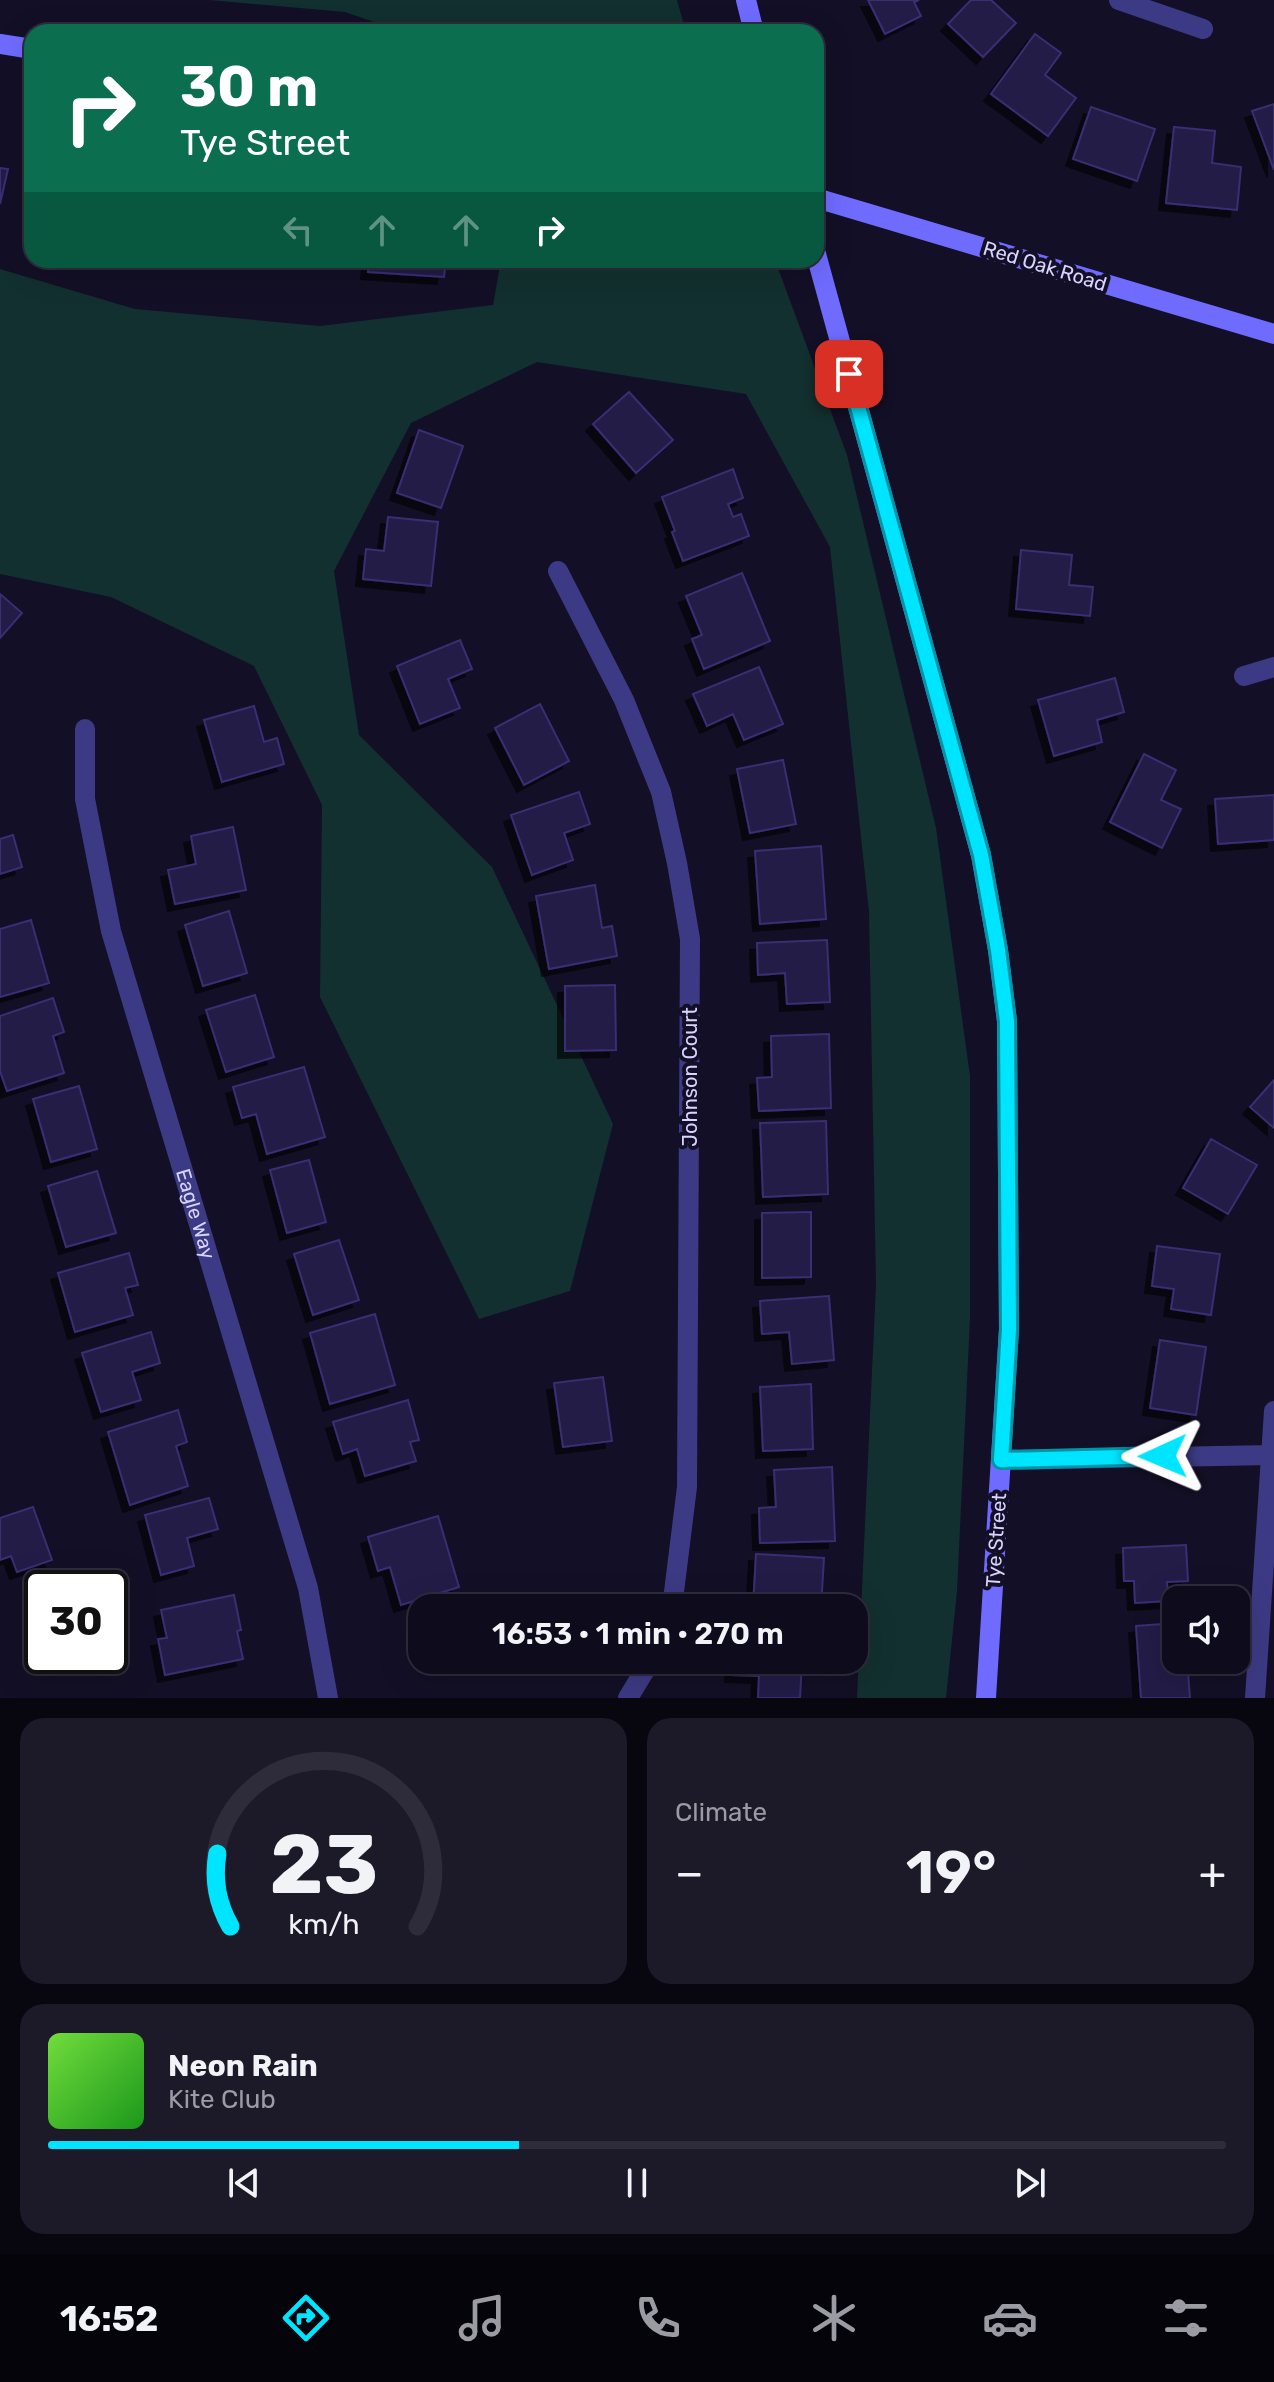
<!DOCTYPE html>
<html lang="en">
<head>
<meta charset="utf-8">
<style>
	:root { --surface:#0e0b1c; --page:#1c1929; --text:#f1f3f6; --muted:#9b9ba3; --line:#2e2b3b; --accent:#00e5ff }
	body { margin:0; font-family:Rubik,sans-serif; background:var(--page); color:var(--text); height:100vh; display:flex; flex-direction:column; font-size:30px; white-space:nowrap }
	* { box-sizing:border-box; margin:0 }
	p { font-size:26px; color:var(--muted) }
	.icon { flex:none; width:44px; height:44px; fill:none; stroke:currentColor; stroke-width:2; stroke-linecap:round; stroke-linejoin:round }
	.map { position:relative; height:1698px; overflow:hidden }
	.details { display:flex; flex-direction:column; gap:20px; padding:20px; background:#08060f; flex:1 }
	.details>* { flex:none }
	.guide { position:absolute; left:24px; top:24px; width:800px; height:244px; border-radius:24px; box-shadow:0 8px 32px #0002,0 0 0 2px var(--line); background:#0b6e4f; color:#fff; overflow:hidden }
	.buttons { position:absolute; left:1162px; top:1586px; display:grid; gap:16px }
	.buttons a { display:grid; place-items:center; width:88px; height:88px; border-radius:16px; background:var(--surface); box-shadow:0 8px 32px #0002,0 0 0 2px var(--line); font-size:40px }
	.speed { position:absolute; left:24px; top:1570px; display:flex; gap:16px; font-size:40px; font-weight:700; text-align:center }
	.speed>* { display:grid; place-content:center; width:104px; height:104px; border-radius:50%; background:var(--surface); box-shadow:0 8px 32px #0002,0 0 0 2px var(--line); line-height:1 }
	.speed .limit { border:4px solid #111; border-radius:12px; background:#fff; color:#111 }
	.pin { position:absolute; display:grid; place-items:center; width:68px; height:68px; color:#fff; margin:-34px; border-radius:16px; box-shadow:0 4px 12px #0006 }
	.me { position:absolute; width:88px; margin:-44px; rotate:269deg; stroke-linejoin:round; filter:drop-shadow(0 0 6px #0008) }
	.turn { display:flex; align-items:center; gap:28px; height:168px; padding:0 24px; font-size:36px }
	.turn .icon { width:104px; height:104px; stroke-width:2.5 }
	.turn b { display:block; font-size:56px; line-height:68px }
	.lanes { display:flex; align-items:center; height:76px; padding:0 24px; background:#0003; justify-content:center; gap:40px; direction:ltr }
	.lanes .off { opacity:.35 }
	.big { font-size:60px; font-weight:600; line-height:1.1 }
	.details .tile { flex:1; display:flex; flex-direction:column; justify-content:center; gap:12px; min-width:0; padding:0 28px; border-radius:24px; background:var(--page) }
	.details .dial { align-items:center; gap:0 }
	.dial svg { height:208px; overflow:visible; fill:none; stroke:var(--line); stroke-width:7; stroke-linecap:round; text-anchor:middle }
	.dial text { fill:var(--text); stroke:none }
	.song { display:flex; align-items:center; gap:24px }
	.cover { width:96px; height:96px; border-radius:12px; background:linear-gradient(135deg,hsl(100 70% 55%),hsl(120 70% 35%)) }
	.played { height:8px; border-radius:4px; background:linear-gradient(90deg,var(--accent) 40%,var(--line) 40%) }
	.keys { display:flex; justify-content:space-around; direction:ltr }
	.heat { display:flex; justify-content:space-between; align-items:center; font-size:44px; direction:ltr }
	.details .tiles { flex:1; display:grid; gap:20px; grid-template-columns:1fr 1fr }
	.tile:last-child { grid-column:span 2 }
	.trip { position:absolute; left:408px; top:1594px; width:460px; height:80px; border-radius:24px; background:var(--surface); box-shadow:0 8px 32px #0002,0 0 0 2px var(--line); font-weight:600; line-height:80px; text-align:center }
	.tab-bar { display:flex; height:128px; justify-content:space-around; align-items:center; background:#06040b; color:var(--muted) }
	.tab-bar .icon { width:56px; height:56px }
	.tab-bar .current { color:var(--accent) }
	.tab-bar b { font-size:36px; color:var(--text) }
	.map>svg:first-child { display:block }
	.green { fill:#12302f }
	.building { fill:#241b47; stroke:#3b2d73; stroke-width:2; filter:url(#shadow) }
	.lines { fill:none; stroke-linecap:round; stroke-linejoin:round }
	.street { stroke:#3d3a85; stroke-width:20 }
	.secondary { stroke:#6f6bff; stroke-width:20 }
	.route-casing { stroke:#0095a6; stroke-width:20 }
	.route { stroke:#00e5ff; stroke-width:14 }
	.labels { text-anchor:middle; stroke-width:8; stroke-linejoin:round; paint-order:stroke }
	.street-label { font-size:20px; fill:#d9d4ff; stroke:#130f26 }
</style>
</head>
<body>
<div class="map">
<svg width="1274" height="1698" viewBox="0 0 1274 1698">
	<defs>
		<filter id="shadow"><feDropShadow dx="-7" dy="7" stdDeviation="0" flood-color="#0009"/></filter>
	</defs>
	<rect width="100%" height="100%" fill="#130f26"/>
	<g class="green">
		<path d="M209 0H677L686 32H403L345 12Z"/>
		<path d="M501 260H775L847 455 936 828 970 1076V1319L957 1591 946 1698H857L876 1284 869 912 830 547 746 394 537 362 411 423 334 571 359 735 492 867 613 1124 570 1291 479 1319 320 997 322 805 254 666 111 597 0 574V269L135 309 320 326 493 305Z"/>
	</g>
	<g class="building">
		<path d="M868 0H919L914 2 921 16 885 34Z"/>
		<path d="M971 0H991L1016 23 983 57 948 24Z"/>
		<path d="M1035 34 1061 53 1045 75 1076 98 1048 136 991 94Z"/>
		<path d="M1274 104V170L1252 111Z"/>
		<path d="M1091 107 1155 129 1137 181 1073 159Z"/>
		<path d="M1174 127 1215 131 1212 163 1241 167 1237 210 1166 203Z"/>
		<path d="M0 168 8 169 0 204Z"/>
		<path d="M369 260H446L444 277 368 272Z"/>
		<path d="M629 392 673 440 636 473 593 424Z"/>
		<path d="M419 430 463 446 441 508 397 493Z"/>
		<path d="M733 469 743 498 728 504 733 517 741 514 749 536 683 561 672 532 675 531 662 497Z"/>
		<path d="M388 517 438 522 431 586 363 579 366 549 384 551Z"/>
		<path d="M1021 550 1072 555 1069 585 1093 587 1090 616 1016 609Z"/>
		<path d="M742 573 770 641 704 669 692 639 702 635 686 596Z"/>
		<path d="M0 594 22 613 0 638Z"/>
		<path d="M460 640 472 669 448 679 460 708 420 724 397 666Z"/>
		<path d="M759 667 783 724 744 740 733 714 707 726 693 694Z"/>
		<path d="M1115 678 1124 712 1097 720 1102 742 1054 756 1038 700Z"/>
		<path d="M540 704 569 761 524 785 495 728Z"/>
		<path d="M254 706 264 742 277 738 284 764 222 782 204 720Z"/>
		<path d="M1144 754 1176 770 1161 800 1181 809 1162 848 1110 822Z"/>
		<path d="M783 760 796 824 750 833 737 769Z"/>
		<path d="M579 792 590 824 564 833 573 860 532 875 511 815Z"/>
		<path d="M1274 795V840L1218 844 1215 799Z"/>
		<path d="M233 827 246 890 175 904 168 870 196 864 191 836Z"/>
		<path d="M13 835 22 867 0 874V839Z"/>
		<path d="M821 846 826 919 760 924 755 851Z"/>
		<path d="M595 885 602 928 612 926 617 956 549 969 536 896Z"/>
		<path d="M229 911 247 973 203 986 185 925Z"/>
		<path d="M31 920 49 983 0 997V929Z"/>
		<path d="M827 940 830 1002 787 1004 785 973 758 975 757 943Z"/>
		<path d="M615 985 616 1050 565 1051V986Z"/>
		<path d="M255 995 274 1057 226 1072 206 1010Z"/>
		<path d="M53 998 64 1032 53 1036 64 1073 7 1091 0 1071V1016Z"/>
		<path d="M829 1034 831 1108 759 1111 757 1078 772 1077 771 1036Z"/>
		<path d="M304 1067 325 1137 267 1154 256 1114 242 1118 233 1087Z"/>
		<path d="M1274 1080V1128L1250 1107Z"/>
		<path d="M79 1086 97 1149 51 1162 33 1099Z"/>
		<path d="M826 1121 828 1194 763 1197 760 1123Z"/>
		<path d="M1211 1139 1257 1165 1228 1214 1183 1188Z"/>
		<path d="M309 1160 326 1222 287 1233 270 1170Z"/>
		<path d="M97 1171 116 1233 66 1247 48 1186Z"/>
		<path d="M811 1212V1277L762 1278V1213Z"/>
		<path d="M339 1240 359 1300 313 1315 294 1254Z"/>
		<path d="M1157 1246 1220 1254 1211 1315 1171 1309 1174 1289 1152 1286Z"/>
		<path d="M129 1253 138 1285 125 1288 133 1315 75 1332 58 1273Z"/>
		<path d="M829 1296 834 1360 792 1364 789 1332 762 1334 760 1301Z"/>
		<path d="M375 1314 395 1385 330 1404 310 1333Z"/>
		<path d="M151 1332 160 1363 132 1372 141 1400 101 1412 82 1353Z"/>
		<path d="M1160 1340 1206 1347 1196 1415 1150 1408Z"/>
		<path d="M603 1377 612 1441 563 1447 554 1383Z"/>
		<path d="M811 1384 813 1449 763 1451 760 1387Z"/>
		<path d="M408 1400 419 1440 410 1442 416 1461 365 1476 357 1449 343 1454 333 1422Z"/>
		<path d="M178 1410 187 1442 176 1446 188 1486 130 1505 108 1432Z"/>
		<path d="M832 1467 835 1541 760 1543 759 1508 776 1507 774 1470Z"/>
		<path d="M209 1498 218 1529 187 1538 194 1566 161 1575 145 1515Z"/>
		<path d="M33 1507 52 1560 17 1572 11 1556 0 1560V1518Z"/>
		<path d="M438 1516 459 1587 401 1605 390 1567 378 1571 368 1537Z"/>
		<path d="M1186 1545 1188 1581 1167 1582 1168 1601 1135 1603 1134 1581H1124L1123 1548Z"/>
		<path d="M756 1554 824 1558 821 1608H753Z"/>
		<path d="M234 1595 241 1630 237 1631 243 1659 165 1675 158 1639 167 1638 161 1610Z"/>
		<path d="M502 1598 541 1608H499Z"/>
		<path d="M1176 1623V1660H1187L1190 1698H1141L1136 1626Z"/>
		<path d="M732 1660H802L800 1698H758L759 1676 732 1675Z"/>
	</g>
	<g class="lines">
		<g class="street">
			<path d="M1119 0 1203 29"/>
			<path d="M558 571 624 700 661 792 677 863 690 939 687 1487 672 1608"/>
			<path d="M1244 676 1274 667"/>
			<path id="s1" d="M85 729V799L111 931 308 1588 328 1698"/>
			<path d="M1001 1460 1274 1455"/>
			<path d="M628 1698 651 1660"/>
			<path d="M1255 1698 1274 1411"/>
		</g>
		<g class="secondary">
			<path d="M746 0 754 32"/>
			<path d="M0 44 32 49"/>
			<path d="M816 198 1274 334"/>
			<path d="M816 254 981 855 998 950 1007 1021 1009 1329 986 1698"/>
		</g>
	</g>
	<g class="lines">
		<g class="route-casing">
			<path id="route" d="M849 374 981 855 998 950 1007 1021 1009 1329 1001 1460 1163 1456"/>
		</g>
		<use href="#route" class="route"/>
	</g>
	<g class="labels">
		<g class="street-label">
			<text transform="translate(1045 266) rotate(17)" y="7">Red Oak Road</text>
			<text transform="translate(690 1077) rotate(-90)" y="7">Johnson Court</text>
			<text dy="7" stroke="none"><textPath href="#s1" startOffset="500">Eagle Way</textPath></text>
			<text transform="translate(996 1540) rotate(-86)" y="7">Tye Street</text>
		</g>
	</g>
</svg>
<div class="buttons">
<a><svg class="icon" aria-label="sound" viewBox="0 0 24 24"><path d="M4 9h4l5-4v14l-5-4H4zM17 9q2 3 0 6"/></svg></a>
</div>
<div class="speed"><div class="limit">30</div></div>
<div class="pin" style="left:849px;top:374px;background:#d93025"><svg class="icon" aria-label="arrive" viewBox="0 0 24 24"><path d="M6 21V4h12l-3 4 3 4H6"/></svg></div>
<svg class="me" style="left:1163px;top:1456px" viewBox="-20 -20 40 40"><path d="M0-17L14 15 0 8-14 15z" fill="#00e5ff" stroke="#fff" stroke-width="4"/></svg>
<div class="trip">16:53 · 1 min · 270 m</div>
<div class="guide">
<div class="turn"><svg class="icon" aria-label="right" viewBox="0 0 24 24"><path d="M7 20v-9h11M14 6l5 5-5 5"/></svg><div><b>30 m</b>Tye Street</div></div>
<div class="lanes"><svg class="icon off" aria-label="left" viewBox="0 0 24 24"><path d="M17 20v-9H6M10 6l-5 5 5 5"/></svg><svg class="icon off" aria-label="ahead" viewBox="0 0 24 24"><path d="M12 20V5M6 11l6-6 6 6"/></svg><svg class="icon off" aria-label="ahead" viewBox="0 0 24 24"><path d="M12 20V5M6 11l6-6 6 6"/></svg><svg class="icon" aria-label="right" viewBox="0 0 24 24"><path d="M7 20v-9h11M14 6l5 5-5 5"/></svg></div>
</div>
</div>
<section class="details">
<div class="tiles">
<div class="tile dial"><svg viewBox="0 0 100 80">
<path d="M14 69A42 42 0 1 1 86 69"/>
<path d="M14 69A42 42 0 0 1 9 41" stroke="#00e5ff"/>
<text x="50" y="56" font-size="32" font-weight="700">23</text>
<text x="50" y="72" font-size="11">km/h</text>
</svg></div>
<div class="tile"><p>Climate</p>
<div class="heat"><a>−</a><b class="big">19°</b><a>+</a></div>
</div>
<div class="tile">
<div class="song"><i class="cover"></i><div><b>Neon Rain</b><p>Kite Club</p></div></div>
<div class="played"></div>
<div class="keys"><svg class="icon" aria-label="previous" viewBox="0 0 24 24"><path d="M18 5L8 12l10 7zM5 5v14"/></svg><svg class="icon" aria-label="pause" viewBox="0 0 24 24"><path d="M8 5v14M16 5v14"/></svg><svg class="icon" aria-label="next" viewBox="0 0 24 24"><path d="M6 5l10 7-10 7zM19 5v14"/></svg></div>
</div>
</div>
</section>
<nav class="tab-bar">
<b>16:52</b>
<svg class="icon current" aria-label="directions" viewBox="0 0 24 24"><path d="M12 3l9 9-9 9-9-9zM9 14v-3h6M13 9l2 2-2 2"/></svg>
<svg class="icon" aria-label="music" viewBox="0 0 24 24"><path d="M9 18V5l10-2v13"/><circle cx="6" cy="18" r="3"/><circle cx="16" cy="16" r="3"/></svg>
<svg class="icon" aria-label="phone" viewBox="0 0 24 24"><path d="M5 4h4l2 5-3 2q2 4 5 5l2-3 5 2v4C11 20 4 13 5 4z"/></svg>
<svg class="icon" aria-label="climate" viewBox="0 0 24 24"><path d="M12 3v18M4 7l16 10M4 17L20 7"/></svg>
<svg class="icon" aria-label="car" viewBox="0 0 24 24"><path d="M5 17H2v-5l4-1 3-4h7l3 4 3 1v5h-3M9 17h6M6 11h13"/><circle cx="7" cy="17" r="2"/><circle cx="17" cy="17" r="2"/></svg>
<svg class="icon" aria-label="filters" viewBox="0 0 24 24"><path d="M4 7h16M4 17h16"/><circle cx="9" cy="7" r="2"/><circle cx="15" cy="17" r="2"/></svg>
</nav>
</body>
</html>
